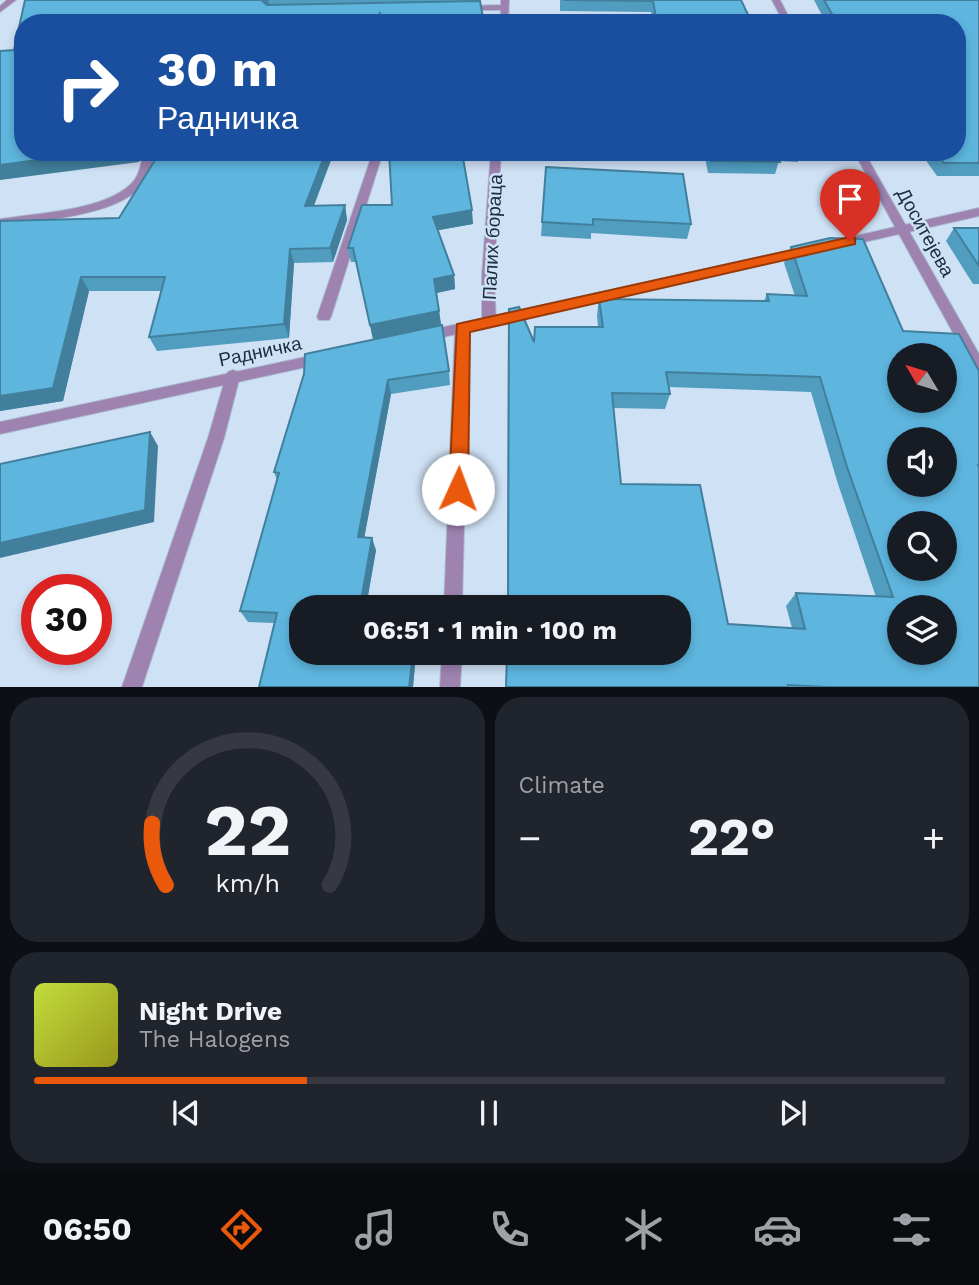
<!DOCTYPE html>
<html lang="en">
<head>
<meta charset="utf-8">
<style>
	:root { --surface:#171b24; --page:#20242c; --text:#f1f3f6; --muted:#9ea1a6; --line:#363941; --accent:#ea580c }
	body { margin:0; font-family:"Work Sans",sans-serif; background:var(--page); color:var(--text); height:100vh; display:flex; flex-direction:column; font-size:26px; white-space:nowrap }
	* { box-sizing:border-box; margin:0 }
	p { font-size:23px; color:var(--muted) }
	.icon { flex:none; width:38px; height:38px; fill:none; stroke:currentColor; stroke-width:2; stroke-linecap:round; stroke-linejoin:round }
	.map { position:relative; height:687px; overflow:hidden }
	.sheet { display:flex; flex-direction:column; gap:10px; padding:10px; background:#0d0f14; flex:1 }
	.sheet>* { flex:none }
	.banner { position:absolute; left:14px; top:14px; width:952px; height:147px; border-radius:28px; box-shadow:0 4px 10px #0003; background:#1a4fa0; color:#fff; overflow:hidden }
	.needle { width:46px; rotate:308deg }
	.fabs { position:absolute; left:887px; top:343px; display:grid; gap:14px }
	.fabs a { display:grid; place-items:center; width:70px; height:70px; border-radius:50%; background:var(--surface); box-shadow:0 4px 10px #0003; font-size:35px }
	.speed { position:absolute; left:21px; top:574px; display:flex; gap:14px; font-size:35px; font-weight:700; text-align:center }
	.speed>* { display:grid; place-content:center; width:91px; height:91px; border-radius:50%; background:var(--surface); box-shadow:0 4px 10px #0003; line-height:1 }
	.speed .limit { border:10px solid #d22; background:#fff; color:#111 }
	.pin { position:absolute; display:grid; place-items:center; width:60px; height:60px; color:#fff; margin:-72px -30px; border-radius:50% 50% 50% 0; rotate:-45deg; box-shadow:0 0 7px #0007 }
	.pin .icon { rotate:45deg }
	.me { position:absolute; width:77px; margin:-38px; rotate:2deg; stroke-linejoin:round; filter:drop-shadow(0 0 5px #0008) }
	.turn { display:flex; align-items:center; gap:24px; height:147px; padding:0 28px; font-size:32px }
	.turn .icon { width:91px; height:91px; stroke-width:2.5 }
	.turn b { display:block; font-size:49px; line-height:60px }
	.big { font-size:52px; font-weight:700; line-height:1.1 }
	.sheet .tile { flex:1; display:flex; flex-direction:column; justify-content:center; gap:10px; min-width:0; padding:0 24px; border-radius:28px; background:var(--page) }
	.sheet .dial { align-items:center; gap:0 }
	.dial svg { height:182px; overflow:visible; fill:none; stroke:var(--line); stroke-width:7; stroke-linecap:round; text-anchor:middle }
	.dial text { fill:var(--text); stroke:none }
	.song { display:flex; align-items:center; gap:21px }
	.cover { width:84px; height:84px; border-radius:10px; background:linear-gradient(135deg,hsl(70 70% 55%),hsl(60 70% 35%)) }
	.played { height:7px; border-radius:4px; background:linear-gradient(90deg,var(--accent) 30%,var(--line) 30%) }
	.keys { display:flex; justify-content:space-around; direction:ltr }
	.heat { display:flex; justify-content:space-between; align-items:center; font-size:38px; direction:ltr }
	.sheet .tiles { flex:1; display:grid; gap:10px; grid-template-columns:1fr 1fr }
	.tile:last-child { grid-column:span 2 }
	.trip { position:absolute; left:289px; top:595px; width:402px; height:70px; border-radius:28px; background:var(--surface); box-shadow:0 4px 10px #0003; font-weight:700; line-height:70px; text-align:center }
	.menu { display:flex; height:112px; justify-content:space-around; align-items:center; background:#090b0e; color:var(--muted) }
	.menu .icon { width:49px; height:49px }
	.menu .current { color:var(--accent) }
	.menu b { font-size:32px; color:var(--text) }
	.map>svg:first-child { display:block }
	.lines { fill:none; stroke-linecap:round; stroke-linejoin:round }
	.service-casing { stroke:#abbdd1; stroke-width:2 }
	.minor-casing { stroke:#abbdd1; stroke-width:2 }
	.tertiary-casing { stroke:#abbdd1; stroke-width:2 }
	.service { fill:#9e83b1; fill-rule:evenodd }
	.minor { fill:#9e83b1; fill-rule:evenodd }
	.tertiary { fill:#9e83b1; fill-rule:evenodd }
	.wall { fill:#519dc0; fill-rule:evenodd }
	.shaded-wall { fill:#427f9c }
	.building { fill:#5eb6df; stroke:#427f9c; stroke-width:2; fill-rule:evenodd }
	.route { fill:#ea580c; stroke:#983908; stroke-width:2 }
	.labels { text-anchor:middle; stroke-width:5; stroke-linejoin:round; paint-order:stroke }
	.street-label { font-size:19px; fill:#1a2c3f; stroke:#cfe1f5 }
</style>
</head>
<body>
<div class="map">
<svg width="979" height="687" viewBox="0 0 979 687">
	<rect width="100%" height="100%" fill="#cfe1f5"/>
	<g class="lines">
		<g class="service-casing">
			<path id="service" d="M373 152H383L331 317 329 320H319L317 317Z"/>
		</g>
		<g class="minor-casing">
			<g id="minor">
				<path d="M7 0H16L0 12V6Z"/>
				<path d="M501 0H509L508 23H500L501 10H464L460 8 464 6 501 5Z"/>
				<path d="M772 0H780L792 23H784Z"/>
				<path d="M144 152H154C152 165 150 178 141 187 112 217 39 220 0 227V219C37 213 105 211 132 183 140 175 141 162 144 152Z"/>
				<path d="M491 152H501L494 275 496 322 489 327 482 322V275Z"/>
				<path d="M854 152H864L979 354V373L974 371Z"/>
				<path d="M462 323 469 328 462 607H444L455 328Z"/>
				<path d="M233 370 238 372 240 376 224 438 142 687H122L208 438 226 376 228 372Z"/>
				<path d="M442 653H462L460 687H440Z"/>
			</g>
		</g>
		<g class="tertiary-casing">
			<g id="tertiary">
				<path d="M979 208V216L842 247 836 243 842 239Z"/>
				<path d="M805 247 811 251 809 254 426 341 419 336 426 331Z"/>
				<path d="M324 353 329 354 331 358 329 362 0 434V422Z"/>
			</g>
		</g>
		<use href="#service" class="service"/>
		<use href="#minor" class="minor"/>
		<use href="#tertiary" class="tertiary"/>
	</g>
	<g class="wall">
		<path d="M25 0H478V1L23 23 139 162 14 50Z"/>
		<path d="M560 0H741L752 23H653L651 12 560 11Z"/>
		<path d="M814 0H979V176H937L920 152H957V23H826Z"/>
		<path d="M334 152 314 206 345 205 347 220 333 262 294 263 289 338 157 351 149 337 161 291H89L63 401 0 411V221L119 218Z"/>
		<path d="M389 152 471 156 463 157 473 224 438 230 454 275 455 289 437 293 441 325 373 339 356 262H351L348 248 392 205Z"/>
		<path d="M704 152H801L798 162 779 161 775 174 708 173Z"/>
		<path d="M546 167 691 224 687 239 591 233V239L541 236Z"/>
		<path d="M954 228H979V284H973L946 241Z"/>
		<path d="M791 247 903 331 979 371V687H506L679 607H507L508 325 534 342 598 327 597 315 599 299 764 301 767 294 795 296 784 263ZM669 387 811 392 837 481 876 597 796 593 786 606 792 628 728 624 621 484 613 408 665 409 670 394Z"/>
		<path d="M449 371 450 385 391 394 364 538 376 550 366 607H301V653H416L413 687H259L274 623 248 622 240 611 277 480 274 472 304 374Z"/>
	</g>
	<g class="shaded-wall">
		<path d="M261 0H268L270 8Z"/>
		<path d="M97 152H143L139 162 0 180V165Z"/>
		<path d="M153 152H169L155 159Z"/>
		<path d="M326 152H334L308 220 305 206Z"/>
		<path d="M461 152H471V156L461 157Z"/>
		<path d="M345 205 347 220 333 262 330 248Z"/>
		<path d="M472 210 473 224 434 231 433 217Z"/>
		<path d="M290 249 294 263 289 338 284 324Z"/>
		<path d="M454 275 455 289 436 293 434 279Z"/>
		<path d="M81 277 89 291 63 401 0 411V396Z"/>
		<path d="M439 311 441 325 373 339 370 325Z"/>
		<path d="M388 380 391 394 362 550 358 537Z"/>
		<path d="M150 432 158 446 154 522 0 558V543Z"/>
		<path d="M372 538 376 550 366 607H360Z"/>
		<path d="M413 653H416L413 687H409Z"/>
	</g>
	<g class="building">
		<path d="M25 0H261L267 5 480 1 484 23H380V12L376 23H23V152H97L0 165V51L14 50Z"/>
		<path d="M563 0H741L752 23H657L653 1Z"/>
		<path d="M824 0H979V163H944L936 152H957V23H837Z"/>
		<path d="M160 152H326L305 206 345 205 330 248 290 249 284 324 149 337 165 277H81L53 388 0 396V221L119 218Z"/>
		<path d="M389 152H462L472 210 433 217 454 275 434 279 439 311 370 325 353 248H348L362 205H392Z"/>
		<path d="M710 152H777L780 162 711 161Z"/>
		<path d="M546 167 683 174 691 224 593 219V225L542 222Z"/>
		<path d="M954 228H979V266Z"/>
		<path d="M830 238 863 239 903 331 959 334 979 371V465H978L979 467V687H826L788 685V687H506L507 653H679V607H508L509 309 519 307 534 342 535 327H603L599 299 769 301 767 294 807 296 791 247ZM900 355H945V401H900ZM666 372 820 377 847 467 893 597 796 593 805 629 728 624 700 485 621 484 612 393 670 394ZM900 439H945V485H900ZM900 523H945V569H900ZM900 607H945V653H900Z"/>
		<path d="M442 325 449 371 388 380 358 537 372 538 360 607H301V653H413L409 687H259L277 613 240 611 279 473 274 472 304 374 305 354Z"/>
		<path d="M150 432 145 510 0 543V464Z"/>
	</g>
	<path class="route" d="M850 237 855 238V244L470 332 468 489 465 495 458 497 451 495 449 489 457 324Z"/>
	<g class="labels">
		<g class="street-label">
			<text transform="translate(926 232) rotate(61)" y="7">Доситејева</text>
			<text transform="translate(492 237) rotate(-87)" y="7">Палих бораца</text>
			<text transform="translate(260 351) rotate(-12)" y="7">Радничка</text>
		</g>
	</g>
</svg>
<div class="fabs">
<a><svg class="needle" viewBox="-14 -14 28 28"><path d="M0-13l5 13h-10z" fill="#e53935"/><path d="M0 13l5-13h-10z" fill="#9ea1a6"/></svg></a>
<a><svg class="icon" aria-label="sound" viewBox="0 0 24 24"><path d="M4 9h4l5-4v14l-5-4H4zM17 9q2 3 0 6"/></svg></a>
<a><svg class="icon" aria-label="search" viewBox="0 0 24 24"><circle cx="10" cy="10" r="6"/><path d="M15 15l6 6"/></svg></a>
<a><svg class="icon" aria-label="layers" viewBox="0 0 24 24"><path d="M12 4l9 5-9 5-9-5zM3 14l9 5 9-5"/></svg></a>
</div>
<div class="speed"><div class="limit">30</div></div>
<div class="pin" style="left:850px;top:241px;background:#d93025"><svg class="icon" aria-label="arrive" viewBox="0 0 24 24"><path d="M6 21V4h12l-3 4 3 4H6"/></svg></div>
<svg class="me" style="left:458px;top:489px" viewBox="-20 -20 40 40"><circle r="19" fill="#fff"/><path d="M0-13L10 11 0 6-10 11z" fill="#ea580c"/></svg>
<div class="trip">06:51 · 1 min · 100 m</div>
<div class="banner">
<div class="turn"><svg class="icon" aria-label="right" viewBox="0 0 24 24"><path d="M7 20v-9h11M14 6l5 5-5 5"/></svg><div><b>30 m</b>Радничка</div></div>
</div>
</div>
<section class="sheet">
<div class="tiles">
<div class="tile dial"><svg viewBox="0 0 100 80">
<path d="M14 69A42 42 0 1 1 86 69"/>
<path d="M14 69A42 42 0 0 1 8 42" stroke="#ea580c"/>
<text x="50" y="56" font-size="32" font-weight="700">22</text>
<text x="50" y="72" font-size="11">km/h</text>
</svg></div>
<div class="tile"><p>Climate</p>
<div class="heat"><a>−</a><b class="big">22°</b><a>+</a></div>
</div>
<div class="tile">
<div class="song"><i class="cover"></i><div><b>Night Drive</b><p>The Halogens</p></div></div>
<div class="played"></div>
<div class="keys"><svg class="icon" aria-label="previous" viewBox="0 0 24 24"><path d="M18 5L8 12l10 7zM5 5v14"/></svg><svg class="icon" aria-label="pause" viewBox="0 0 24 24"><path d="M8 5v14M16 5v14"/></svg><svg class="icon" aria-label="next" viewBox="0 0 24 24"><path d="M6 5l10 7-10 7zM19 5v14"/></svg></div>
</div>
</div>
</section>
<nav class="menu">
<b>06:50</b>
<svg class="icon current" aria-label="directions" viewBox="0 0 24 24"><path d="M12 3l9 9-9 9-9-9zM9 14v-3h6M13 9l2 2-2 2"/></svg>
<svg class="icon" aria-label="music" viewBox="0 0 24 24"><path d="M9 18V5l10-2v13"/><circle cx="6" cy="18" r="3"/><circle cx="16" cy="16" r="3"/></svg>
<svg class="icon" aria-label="phone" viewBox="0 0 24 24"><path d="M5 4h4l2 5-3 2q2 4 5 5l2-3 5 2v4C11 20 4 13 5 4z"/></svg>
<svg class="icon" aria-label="climate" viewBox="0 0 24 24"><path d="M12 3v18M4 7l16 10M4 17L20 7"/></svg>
<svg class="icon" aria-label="car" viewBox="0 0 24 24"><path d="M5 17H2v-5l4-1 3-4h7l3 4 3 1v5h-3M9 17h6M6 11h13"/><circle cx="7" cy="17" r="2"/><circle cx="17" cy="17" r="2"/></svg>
<svg class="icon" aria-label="filters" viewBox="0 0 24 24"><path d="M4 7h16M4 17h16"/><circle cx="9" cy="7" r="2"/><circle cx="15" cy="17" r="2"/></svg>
</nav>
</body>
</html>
